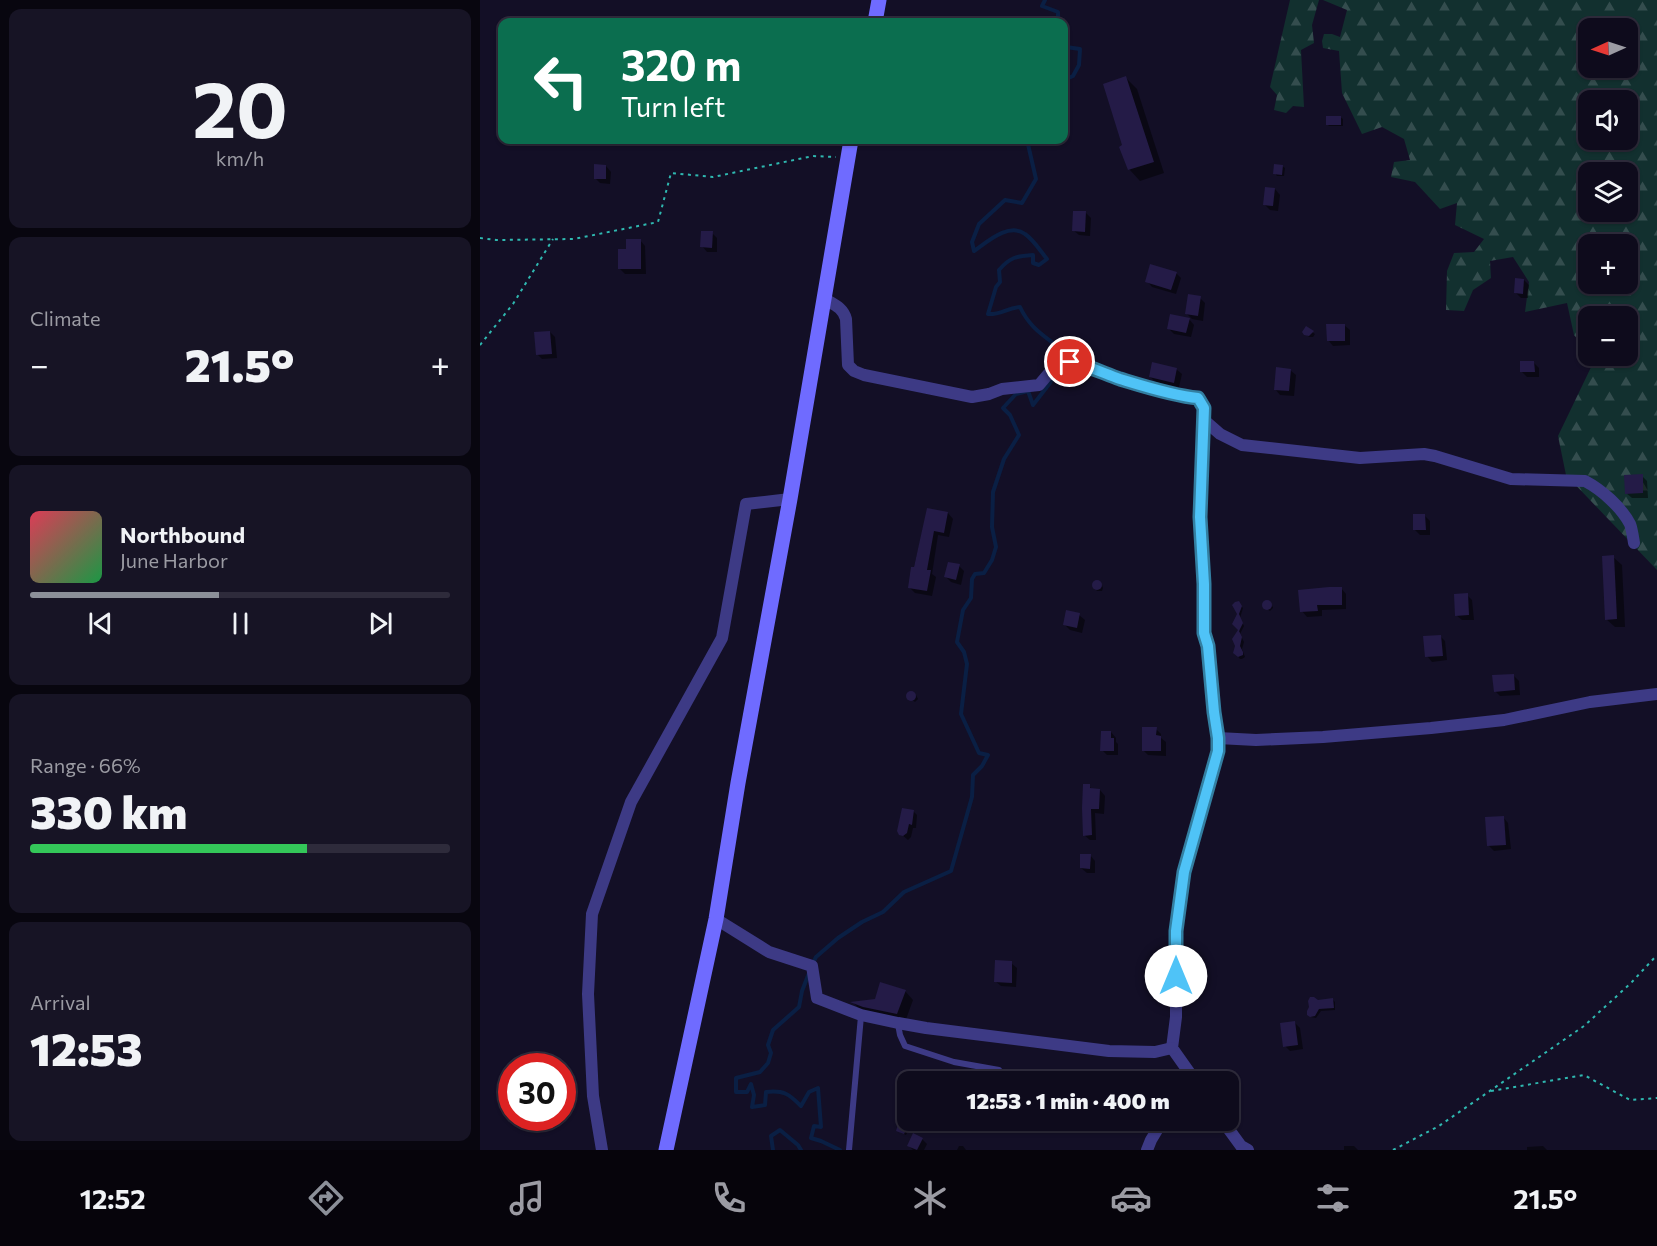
<!DOCTYPE html>
<html lang="en">
<head>
<meta charset="utf-8">
<style>
	:root { --surface:#0e0b1c; --page:#171425; --text:#f1f3f6; --muted:#9b9ba3; --line:#2e2b3b; --accent:#8c9099 }
	body { margin:0; font-family:Commissioner,sans-serif; background:var(--page); color:var(--text); height:100vh; display:flex; flex-direction:column; font-size:22px; white-space:nowrap }
	* { box-sizing:border-box; margin:0 }
	p { font-size:20px; color:var(--muted) }
	.icon { flex:none; width:33px; height:33px; fill:none; stroke:currentColor; stroke-width:2; stroke-linecap:round; stroke-linejoin:round }
	.map { position:relative; flex:1; overflow:hidden }
	.details { display:flex; flex-direction:column; gap:9px; padding:9px; background:#08060f; width:480px }
	.details>* { flex:none }
	.hud { position:absolute; left:18px; top:18px; width:570px; height:126px; border-radius:12px; box-shadow:0 2px 4px #0004,0 0 0 2px var(--line); background:#0b6e4f; color:#fff; overflow:hidden }
	.needle { width:39px; rotate:267deg }
	.fabs { position:absolute; left:1098px; top:18px; display:grid; gap:12px }
	.fabs a { display:grid; place-items:center; width:60px; height:60px; border-radius:12px; background:var(--surface); box-shadow:0 2px 4px #0004,0 0 0 2px var(--line); font-size:30px }
	.speed { position:absolute; left:18px; top:1053px; display:flex; gap:12px; font-size:30px; font-weight:700; text-align:center }
	.speed>* { display:grid; place-content:center; width:78px; height:78px; border-radius:50%; background:var(--surface); box-shadow:0 2px 4px #0004,0 0 0 2px var(--line); line-height:1 }
	.speed .limit { border:9px solid #d22; background:#fff; color:#111 }
	.pin { position:absolute; display:grid; place-items:center; width:51px; height:51px; color:#fff; margin:-26px; border:3px solid #fff; border-radius:50%; box-shadow:0 2px 6px #0007 }
	.me { position:absolute; width:66px; margin:-33px; rotate:0deg; stroke-linejoin:round; filter:drop-shadow(0 0 4px #0008) }
	.turn { display:flex; align-items:center; gap:21px; height:126px; padding:0 24px; font-size:27px }
	.turn .icon { width:78px; height:78px; stroke-width:2.5 }
	.turn b { display:block; font-size:42px; line-height:51px }
	.big { font-size:45px; font-weight:800; line-height:1.1 }
	.details .tile { flex:1; display:flex; flex-direction:column; justify-content:center; gap:9px; min-width:0; padding:0 21px; border-radius:12px; background:var(--page) }
	.details .dial { align-items:center; gap:0 }
	.dial b { font-size:78px; line-height:1 }
	.song { display:flex; align-items:center; gap:18px }
	.cover { width:72px; height:72px; border-radius:9px; background:linear-gradient(135deg,hsl(350 70% 55%),hsl(140 70% 35%)) }
	.played { height:6px; border-radius:3px; background:linear-gradient(90deg,var(--accent) 45%,var(--line) 45%) }
	.keys { display:flex; justify-content:space-around; direction:ltr }
	.heat { display:flex; justify-content:space-between; align-items:center; font-size:33px; direction:ltr }
	.charge { height:9px; border-radius:4px; background:linear-gradient(90deg,#34c759 66%,var(--line) 0) }
	.trip { position:absolute; left:417px; top:1071px; width:342px; height:60px; border-radius:12px; background:var(--surface); box-shadow:0 2px 4px #0004,0 0 0 2px var(--line); font-weight:800; line-height:60px; text-align:center }
	.dock { display:flex; height:96px; justify-content:space-around; align-items:center; background:#06040b; color:var(--muted) }
	.dock .icon { width:42px; height:42px }
	.dock .active { color:var(--accent) }
	.dock b { font-size:27px; color:var(--text) }
	main { display:flex; flex:1; min-height:0 }
	.map>svg:first-child { display:block }
	.forest { fill:url(#forest-firs); fill-rule:evenodd }
	.shadow { fill:#0007 }
	.lines { fill:none; stroke-linecap:round; stroke-linejoin:round }
	.stream { stroke:#0a1f44; stroke-width:4 }
	.building { fill:#241b47 }
	.path { stroke:#2fb8b0; stroke-width:2; stroke-dasharray:3 4.5; stroke-linecap:butt }
	.service { stroke:#3d3a85; stroke-width:6 }
	.minor { stroke:#3d3a85; stroke-width:12 }
	.secondary { stroke:#6f6bff; stroke-width:15 }
	.route-casing { stroke:#337fa1; stroke-width:15 }
	.route { stroke:#4fc3f7; stroke-width:10 }
</style>
</head>
<body>
<main>
<section class="details">
<div class="tile dial"><b>20</b><p>km/h</p></div>
<div class="tile"><p>Climate</p>
<div class="heat"><a>−</a><b class="big">21.5°</b><a>+</a></div>
</div>
<div class="tile">
<div class="song"><i class="cover"></i><div><b>Northbound</b><p>June Harbor</p></div></div>
<div class="played"></div>
<div class="keys"><svg class="icon" aria-label="previous" viewBox="0 0 24 24"><path d="M18 5L8 12l10 7zM5 5v14"/></svg><svg class="icon" aria-label="pause" viewBox="0 0 24 24"><path d="M8 5v14M16 5v14"/></svg><svg class="icon" aria-label="next" viewBox="0 0 24 24"><path d="M6 5l10 7-10 7zM19 5v14"/></svg></div>
</div>
<div class="tile"><p>Range · 66%</p><b class="big">330 km</b><div class="charge"></div></div>
<div class="tile"><p>Arrival</p><b class="big">12:53</b></div>
</section>
<div class="map">
<svg width="1177" height="1150" viewBox="0 0 1177 1150">
	<defs>
		<pattern id="forest-firs" width="22" height="20" patternUnits="userSpaceOnUse" patternTransform="scale(1.5)"><rect width="22" height="20" fill="#12302f"/><path d="M5 1l3.5 6h-7zM16 11l3.5 6h-7z" fill="#344d4e"/></pattern>
	</defs>
	<rect width="100%" height="100%" fill="#130f26"/>
	<g class="forest">
		<path d="M810 0H839L832 25 834 43 821 50 824 107 813 106 806 113 794 110 797 95 790 87Z"/>
		<path d="M843 0H1177V570L1086 475 1078 436 1115 359 1112 356H1148V316H1108V351L1094 335 1087 303 1045 312 1049 282 1033 257 1010 261 1011 278 993 290 984 311 966 310 967 271 974 253 994 252 1004 239 975 225 977 203 960 209 935 182 911 177 914 162 930 160 924 139 902 127 882 134 862 93 859 51 843 48 842 41 844 34H852L860 37 867 10ZM1108 28H1148V68H1108ZM1108 100H1148V140H1108ZM1108 172H1148V212H1108ZM1108 244H1148V284H1108Z"/>
	</g>
	<g class="shadow">
		<path d="M646 78 657 89 684 173 660 181 649 169 643 146Z"/>
		<path d="M860 117 863 119V126H849L847 124Z"/>
		<path d="M126 166 131 172 130 184 120 183 115 178Z"/>
		<path d="M802 166 805 168 804 176H797L795 173Z"/>
		<path d="M795 189 800 195 798 211 790 210 785 205Z"/>
		<path d="M606 213 611 218 610 236 599 235 593 230Z"/>
		<path d="M232 233 237 238V252H227L222 246Z"/>
		<path d="M160 240 165 246 166 274H145L140 269Z"/>
		<path d="M696 273 701 278 696 294 672 287 667 281Z"/>
		<path d="M1044 280 1049 285 1048 298H1041L1036 293Z"/>
		<path d="M720 298 725 303 723 321 712 319 707 314Z"/>
		<path d="M709 319 714 325 711 337 694 334 688 328Z"/>
		<path d="M864 325 870 330V345L853 346 848 340Z"/>
		<path d="M826 328 835 334 833 337H829L824 331Z"/>
		<path d="M70 332 75 337 77 358 62 359 57 354Z"/>
		<path d="M1053 362 1059 368V377H1047L1042 372Z"/>
		<path d="M696 369 702 374 699 387 676 382 670 377Z"/>
		<path d="M810 370 816 375 814 396 800 395 795 389Z"/>
		<path d="M1162 476 1167 481 1168 498H1152L1146 493Z"/>
		<path d="M448 509 468 513 473 519 469 537 458 535 452 574 456 577 452 596 435 593 429 587Z"/>
		<path d="M945 516 950 521V535H940L935 530Z"/>
		<path d="M1133 557 1142 565 1145 627H1135L1126 619Z"/>
		<path d="M479 566 484 571 481 585 471 582 466 577Z"/>
		<path d="M615 582H619L622 585 623 588 622 591H617L615 588 614 586Z"/>
		<path d="M861 588 866 594V609L842 610V616L827 617 822 611Z"/>
		<path d="M987 595 992 600 994 620H982L976 615Z"/>
		<path d="M788 601 793 607V608L790 611 784 607 783 604Z"/>
		<path d="M758 603 763 608 760 618 764 626 760 634 764 642 762 649 765 657 762 659H760L755 653 756 646 754 639 760 630 755 625 759 614 754 605Z"/>
		<path d="M599 615 605 620 602 633 590 630 585 625Z"/>
		<path d="M960 636 965 641 967 660 952 662 947 656Z"/>
		<path d="M1033 675 1039 681 1040 695 1020 696 1015 691Z"/>
		<path d="M431 692 436 695 438 699 435 702 427 696Z"/>
		<path d="M676 729 681 734V738L686 742V756L668 755 663 750Z"/>
		<path d="M631 732 636 738V742L638 744V755H627L622 750Z"/>
		<path d="M609 786 613 790H620L625 796 624 814 615 813 616 840H610L604 835Z"/>
		<path d="M433 811 437 815 436 828H433L431 837 428 840 421 834Z"/>
		<path d="M1023 817 1028 823 1031 849 1014 851 1009 846Z"/>
		<path d="M610 855 615 861V873H607L601 868Z"/>
		<path d="M531 963 537 968 536 987 521 986 515 981Z"/>
		<path d="M425 991 433 1000 425 1022 380 1010 374 1003 396 1001Z"/>
		<path d="M853 1000 855 1002V1010L841 1011 836 1018 831 1017 838 1001Z"/>
		<path d="M815 1023 820 1028 823 1049 810 1051 805 1046Z"/>
		<path d="M468 1074 474 1079V1082H467L465 1078Z"/>
		<path d="M532 1075 557 1082H530Z"/>
		<path d="M428 1120H430L431 1125 426 1135 418 1131Z"/>
		<path d="M566 1120H606L603 1130Z"/>
		<path d="M442 1139 447 1144 444 1150H433L429 1146Z"/>
		<path d="M479 1146H483L486 1150H477Z"/>
		<path d="M864 1146H874L878 1150H864Z"/>
		<path d="M1063 1146 1067 1150H1047V1147Z"/>
	</g>
	<g class="lines">
		<g class="stream">
			<path d="M565 0 562 6 578 12V22"/>
			<path d="M584 49 586 47 600 49 599 65 593 76 584 80"/>
			<path d="M547 140 556 179 542 203 525 200 499 224 492 242 494 251C507 242 529 222 545 234 554 240 561 252 567 259L559 265 553 263V255C537 256 530 257 519 270L520 282 516 287 508 314C520 315 527 308 540 307 549 326 560 333 577 346L579 362"/>
			<path d="M333 963 336 957 358 938 382 922 403 912 424 892 471 871 492 797 493 775 502 766 508 755 499 753 481 714 487 664 484 652 477 642 483 610 491 598 492 579 495 574 504 573 512 560 516 547 512 527 513 492 524 459 539 435 530 415 523 408 536 394 548 391 553 405 570 383 573 377"/>
			<path d="M329 973 322 991 319 1007 293 1030 288 1045 291 1053 288 1063 280 1072 256 1078V1092H267L271 1084 274 1095 272 1107 285 1105 286 1092C304 1090 309 1094 321 1106L329 1092 338 1088 341 1127 334 1126 331 1138 341 1141 360 1150"/>
			<path d="M293 1150 291 1136 300 1130 318 1145 321 1150"/>
		</g>
	</g>
	<g class="building">
		<path d="M646 76 674 162 648 170 639 147 642 145 623 84Z"/>
		<rect x="846" y="116" width="15" height="9"/>
		<path d="M114 164 126 165V179H114Z"/>
		<path d="M794 164 803 165 802 175 793 174Z"/>
		<path d="M785 187 795 188 793 206 783 205Z"/>
		<path d="M593 211H606L605 232 592 231Z"/>
		<path d="M221 231H233L232 248 220 247Z"/>
		<path d="M146 239H161V269H138V249H146Z"/>
		<path d="M670 264 697 272 691 290 665 282Z"/>
		<path d="M1035 278 1044 279 1043 294 1034 293Z"/>
		<path d="M708 294 721 296 718 316 705 314Z"/>
		<path d="M690 314 710 318 706 333 687 329Z"/>
		<path d="M846 324H865V341H847Z"/>
		<path d="M826 326 834 331 829 336 824 335 822 332Z"/>
		<path d="M70 331 72 354 56 355 54 332Z"/>
		<path d="M1040 361H1054L1055 372H1040Z"/>
		<path d="M672 362 697 368 694 383 669 377Z"/>
		<path d="M796 367 811 369 809 391 794 390Z"/>
		<path d="M1163 474V493L1145 494 1144 475Z"/>
		<path d="M447 508 468 512 464 533 454 531 447 570H451L447 591 428 588 431 567H434Z"/>
		<path d="M933 514H945L946 530H933Z"/>
		<path d="M1134 555 1137 619 1125 620 1122 556Z"/>
		<path d="M468 562 480 564 476 580 464 577Z"/>
		<circle cx="617" cy="585" r="5"/>
		<path d="M849 587H862V605H837L838 611 820 612 818 590Z"/>
		<path d="M988 593 989 615 975 616 974 594Z"/>
		<circle cx="787" cy="605" r="5"/>
		<path d="M759 601 762 606 759 614 763 623 759 631 762 637 760 646 763 652V655L758 657 753 653 755 646 752 639 758 630 752 624 757 614 752 605 755 602Z"/>
		<path d="M586 610 600 613 597 628 583 625Z"/>
		<path d="M961 635 963 656 945 657 943 636Z"/>
		<path d="M1034 674 1035 690 1014 692 1012 675Z"/>
		<circle cx="431" cy="696" r="5"/>
		<path d="M662 727H677L676 735 681 736V751H662Z"/>
		<path d="M621 731H631V738H634V751H620Z"/>
		<path d="M603 784H610V788L620 789 619 809H611L612 835 603 836 602 808Z"/>
		<path d="M422 808 434 810 432 825 429 824 427 833 423 836 419 835 417 831Z"/>
		<path d="M1024 816 1026 845 1007 846 1005 817Z"/>
		<path d="M600 854H611L610 869 600 868Z"/>
		<path d="M515 960 532 961V983L514 982Z"/>
		<path d="M400 982 426 990 417 1014 383 1007 370 1002 395 999Z"/>
		<path d="M830 997H834L838 1000 853 998 854 1008 839 1009 835 1016 830 1017 827 1015V1011L829 1007 828 1001Z"/>
		<path d="M815 1021 818 1045 803 1047 800 1023Z"/>
		<path d="M425 1102H428V1120H431L424 1134 416 1131Z"/>
		<path d="M433 1133 443 1138 437 1150 427 1146Z"/>
	</g>
	<g class="lines">
		<g class="path">
			<path d="M0 238 16 240 94 239 178 222 191 173 233 177 333 156 356 157"/>
			<path d="M0 345 33 304 73 239"/>
			<path d="M1011 1091 1104 1075 1150 1100 1177 1098"/>
			<path d="M913 1150 959 1126 1104 1026 1151 983 1177 955"/>
		</g>
		<g class="service">
			<path d="M418 1024 420 1035 425 1046 474 1062 519 1070"/>
			<path d="M369 1150 381 1016"/>
		</g>
		<g class="minor">
			<path d="M345 299C355 305 363 308 366 319L368 365 374 371 384 375 492 397 509 394 522 389 559 385 575 366 590 362 601 364 640 379 707 397 719 398 724 408V420L720 517 725 584 724 633 728 646 734 712 738 738V751L704 872 696 931V1017L692 1048 716 1082"/>
			<path d="M724 420 740 434 762 445 880 458 944 454 955 456 1031 479 1105 481C1122 490 1141 507 1150 524 1152 529 1153 537 1154 543"/>
			<path d="M738 738 776 740 843 737 951 728 1024 720 1110 702 1177 694"/>
			<path d="M236 919 289 952 332 966 337 998 381 1015 418 1023 446 1028 629 1051 675 1052 692 1048"/>
			<path d="M742 1120 761 1146 768 1150"/>
			<path d="M122 1150 113 1096 108 994 112 914 151 802 242 638 266 504 310 499"/>
			<path d="M667 1150 671 1140 683 1120"/>
		</g>
		<g class="secondary">
			<path d="M395 22 399 0"/>
			<path d="M186 1150 236 919 258 783 310 499 371 140"/>
		</g>
	</g>
	<g class="lines">
		<g class="route-casing">
			<path id="route" d="M590 362C607 365 623 373 640 379 663 386 694 396 718 398L724 408 720 517 724 584V633L728 646 734 712 738 738V751L704 872 696 931V976"/>
		</g>
		<use href="#route" class="route"/>
	</g>
</svg>
<div class="fabs">
<a><svg class="needle" viewBox="-14 -14 28 28"><path d="M0-13l5 13h-10z" fill="#e53935"/><path d="M0 13l5-13h-10z" fill="#9b9ba3"/></svg></a>
<a><svg class="icon" aria-label="sound" viewBox="0 0 24 24"><path d="M4 9h4l5-4v14l-5-4H4zM17 9q2 3 0 6"/></svg></a>
<a><svg class="icon" aria-label="layers" viewBox="0 0 24 24"><path d="M12 4l9 5-9 5-9-5zM3 14l9 5 9-5"/></svg></a>
<a>+</a>
<a>−</a>
</div>
<div class="speed"><div class="limit">30</div></div>
<div class="pin" style="left:590px;top:362px;background:#d93025"><svg class="icon" aria-label="arrive" viewBox="0 0 24 24"><path d="M6 21V4h12l-3 4 3 4H6"/></svg></div>
<svg class="me" style="left:696px;top:976px" viewBox="-20 -20 40 40"><circle r="19" fill="#fff"/><path d="M0-13L10 11 0 6-10 11z" fill="#4fc3f7"/></svg>
<div class="trip">12:53 · 1 min · 400 m</div>
<div class="hud">
<div class="turn"><svg class="icon" aria-label="left" viewBox="0 0 24 24"><path d="M17 20v-9H6M10 6l-5 5 5 5"/></svg><div><b>320 m</b>Turn left</div></div>
</div>
</div>
</main>
<nav class="dock">
<b>12:52</b>
<svg class="icon active" aria-label="directions" viewBox="0 0 24 24"><path d="M12 3l9 9-9 9-9-9zM9 14v-3h6M13 9l2 2-2 2"/></svg>
<svg class="icon" aria-label="music" viewBox="0 0 24 24"><path d="M9 18V5l10-2v13"/><circle cx="6" cy="18" r="3"/><circle cx="16" cy="16" r="3"/></svg>
<svg class="icon" aria-label="phone" viewBox="0 0 24 24"><path d="M5 4h4l2 5-3 2q2 4 5 5l2-3 5 2v4C11 20 4 13 5 4z"/></svg>
<svg class="icon" aria-label="climate" viewBox="0 0 24 24"><path d="M12 3v18M4 7l16 10M4 17L20 7"/></svg>
<svg class="icon" aria-label="car" viewBox="0 0 24 24"><path d="M5 17H2v-5l4-1 3-4h7l3 4 3 1v5h-3M9 17h6M6 11h13"/><circle cx="7" cy="17" r="2"/><circle cx="17" cy="17" r="2"/></svg>
<svg class="icon" aria-label="filters" viewBox="0 0 24 24"><path d="M4 7h16M4 17h16"/><circle cx="9" cy="7" r="2"/><circle cx="15" cy="17" r="2"/></svg>
<b>21.5°</b>
</nav>
</body>
</html>
